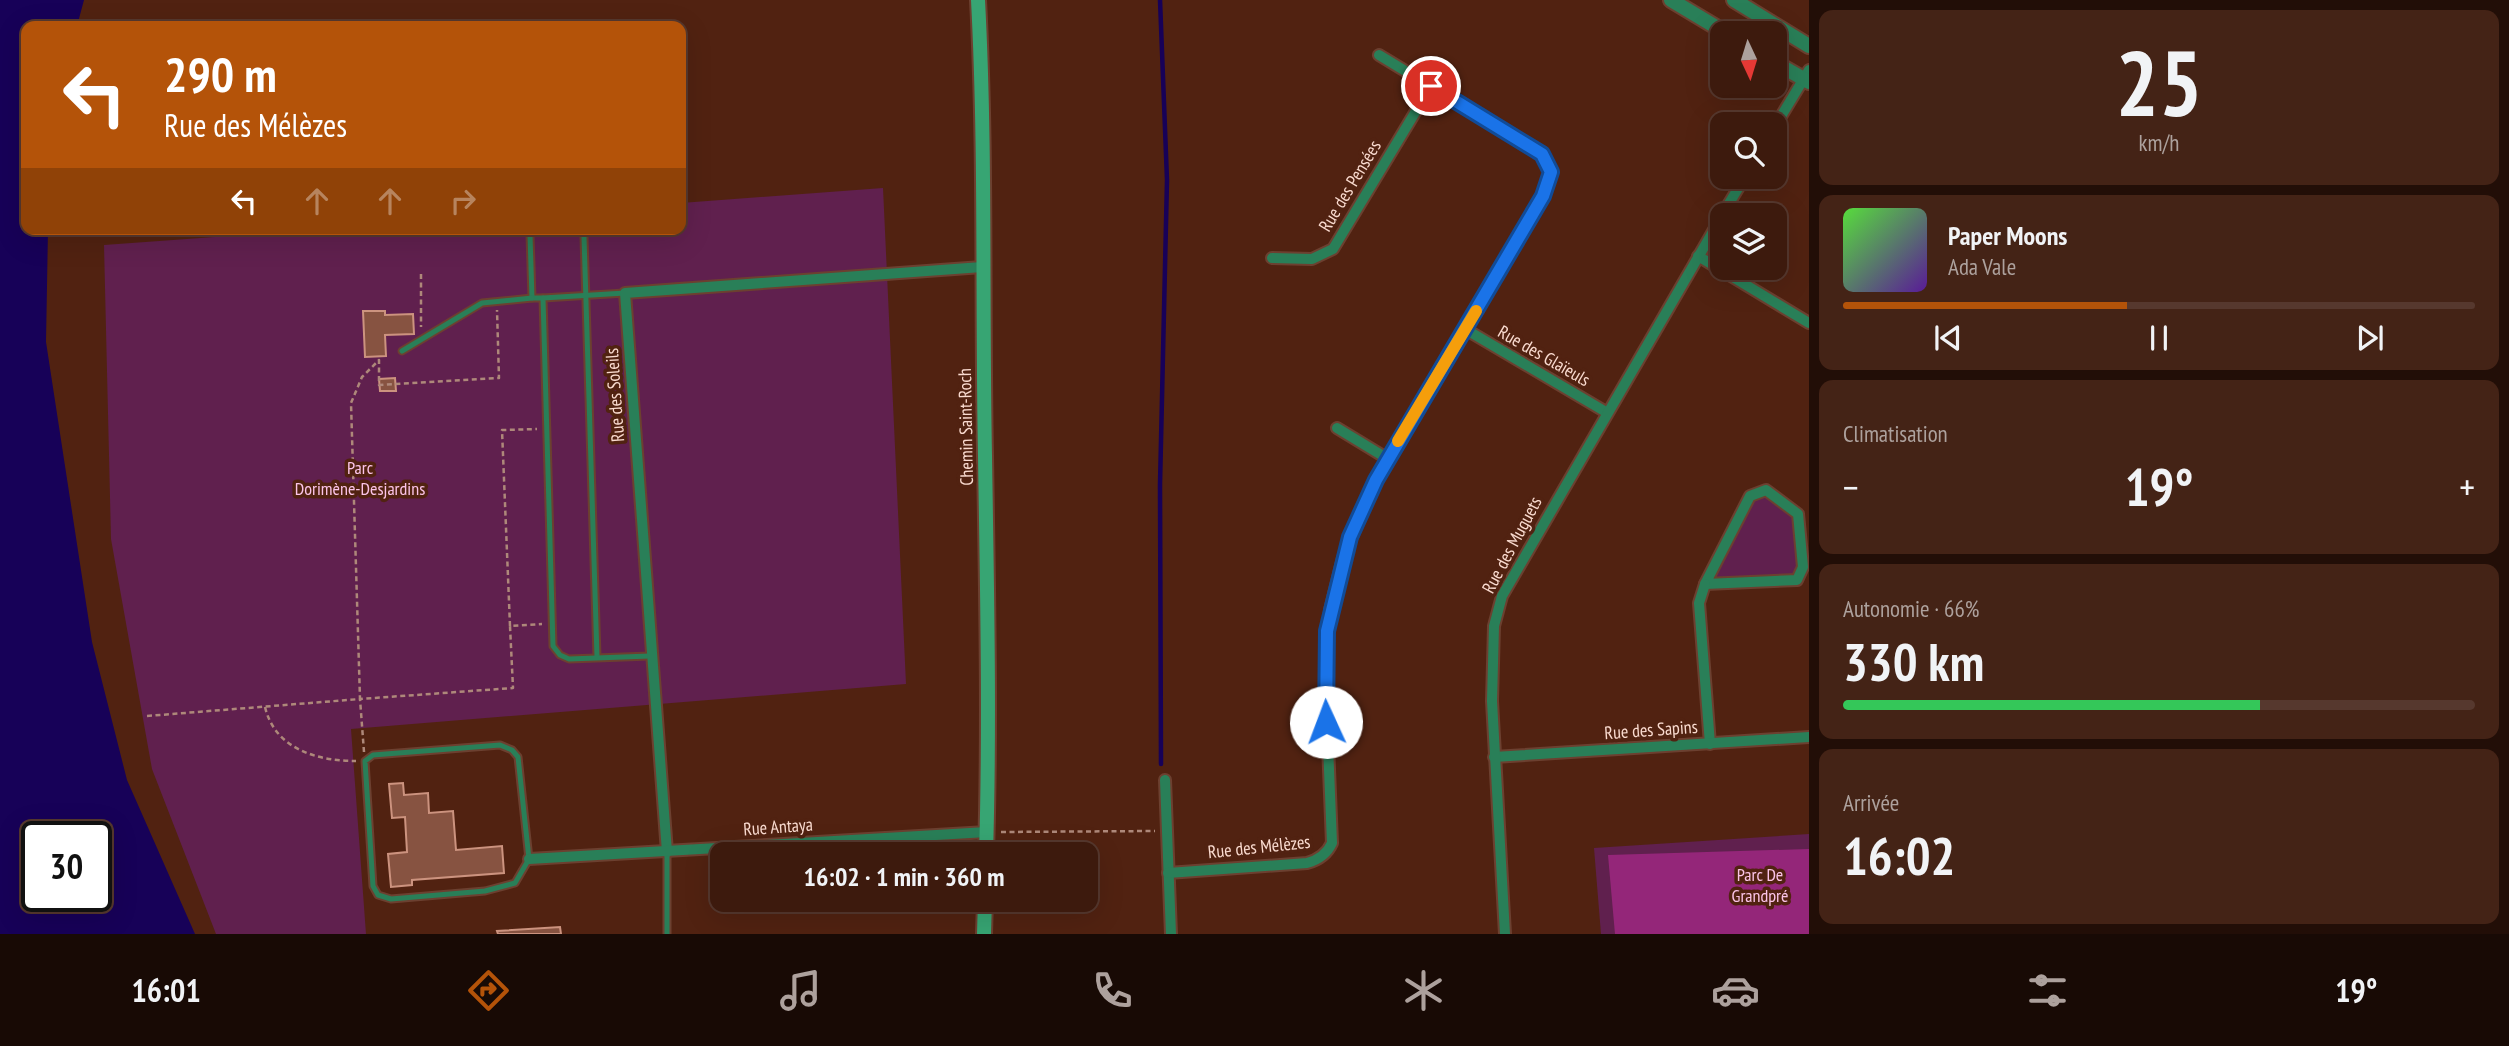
<!DOCTYPE html>
<html lang="fr">
<head>
<meta charset="utf-8">
<style>
	:root { --surface:#3d1a0d; --page:#442316; --text:#f1f3f6; --muted:#ada19d; --line:#56382e; --accent:#b45309 }
	body { margin:0; font-family:"PT Sans Narrow",sans-serif; background:var(--page); color:var(--text); height:100vh; display:flex; flex-direction:column; font-size:26px; white-space:nowrap }
	* { box-sizing:border-box; margin:0 }
	p { font-size:23px; color:var(--muted) }
	.icon { flex:none; width:38px; height:38px; fill:none; stroke:currentColor; stroke-width:2; stroke-linecap:round; stroke-linejoin:round }
	.map { position:relative; flex:1; overflow:hidden }
	.side { display:flex; flex-direction:column; gap:10px; padding:10px; background:#220e07; width:700px }
	.side>* { flex:none }
	.banner { position:absolute; left:21px; top:21px; width:665px; height:214px; border-radius:14px; box-shadow:0 7px 28px #0002,0 0 0 2px var(--line); background:#b45309; color:#fff; overflow:hidden }
	.needle { width:46px; rotate:176deg }
	.fabs { position:absolute; left:1710px; top:21px; display:grid; gap:14px }
	.fabs a { display:grid; place-items:center; width:77px; height:77px; border-radius:14px; background:var(--surface); box-shadow:0 7px 28px #0002,0 0 0 2px var(--line); font-size:35px }
	.speed { position:absolute; left:21px; top:821px; display:flex; gap:14px; font-size:35px; font-weight:700; text-align:center }
	.speed>* { display:grid; place-content:center; width:91px; height:91px; border-radius:50%; background:var(--surface); box-shadow:0 7px 28px #0002,0 0 0 2px var(--line); line-height:1 }
	.speed .limit { border:4px solid #111; border-radius:10px; background:#fff; color:#111 }
	.pin { position:absolute; display:grid; place-items:center; width:60px; height:60px; color:#fff; margin:-30px; border:4px solid #fff; border-radius:50%; box-shadow:0 2px 7px #0007 }
	.me { position:absolute; width:77px; margin:-38px; rotate:358deg; stroke-linejoin:round; filter:drop-shadow(0 0 5px #0008) }
	.turn { display:flex; align-items:center; gap:24px; height:147px; padding:0 28px; font-size:32px }
	.turn .icon { width:91px; height:91px; stroke-width:2.5 }
	.turn b { display:block; font-size:49px; line-height:60px }
	.lanes { display:flex; align-items:center; height:66px; padding:0 28px; background:#0003; justify-content:center; gap:35px; direction:ltr }
	.lanes .off { opacity:.35 }
	.big { font-size:52px; font-weight:700; line-height:1.1 }
	.side .tile { flex:1; display:flex; flex-direction:column; justify-content:center; gap:10px; min-width:0; padding:0 24px; border-radius:14px; background:var(--page) }
	.side .dial { align-items:center; gap:0 }
	.dial b { font-size:91px; line-height:1 }
	.song { display:flex; align-items:center; gap:21px }
	.cover { width:84px; height:84px; border-radius:10px; background:linear-gradient(135deg,hsl(110 70% 55%),hsl(270 70% 35%)) }
	.played { height:7px; border-radius:4px; background:linear-gradient(90deg,var(--accent) 45%,var(--line) 45%) }
	.keys { display:flex; justify-content:space-around; direction:ltr }
	.heat { display:flex; justify-content:space-between; align-items:center; font-size:38px; direction:ltr }
	.charge { height:10px; border-radius:5px; background:linear-gradient(90deg,#34c759 66%,var(--line) 0) }
	.trip { position:absolute; left:710px; top:842px; width:388px; height:70px; border-radius:14px; background:var(--surface); box-shadow:0 7px 28px #0002,0 0 0 2px var(--line); font-weight:700; line-height:70px; text-align:center }
	.tab-bar { display:flex; height:112px; justify-content:space-around; align-items:center; background:#180a05; color:var(--muted) }
	.tab-bar .icon { width:49px; height:49px }
	.tab-bar .current { color:var(--accent) }
	.tab-bar b { font-size:32px; color:var(--text) }
	main { display:flex; flex:1; min-height:0 }
	.map>svg:first-child { display:block }
	.green { fill:#60204e }
	.forest { fill:#942679 }
	.water { fill:#170158; fill-rule:evenodd }
	.lines { fill:none; stroke-linecap:round; stroke-linejoin:round }
	.stream { stroke:#170158; stroke-width:4.5 }
	.building { fill:#875341; stroke:#cc937f; stroke-width:2 }
	.service-casing { stroke:#6c4030; stroke-width:9 }
	.minor-casing { stroke:#6c4030; stroke-width:14 }
	.tertiary-casing { stroke:#6c4030; stroke-width:18 }
	.secondary-casing { stroke:#6c4030; stroke-width:18 }
	.path { stroke:#ae887a; stroke-width:2.5; stroke-dasharray:5 3.5; stroke-linecap:butt }
	.service { stroke:#297f58; stroke-width:5 }
	.minor { stroke:#297f58; stroke-width:10 }
	.tertiary { stroke:#297f58; stroke-width:14 }
	.secondary { stroke:#37a573; stroke-width:14 }
	.route-casing { stroke:#114b97; stroke-width:18 }
	.route { stroke:#1a73e8; stroke-width:12 }
	.slow { stroke:#f59e0b; stroke-width:12 }
	.labels { text-anchor:middle; stroke-width:7; stroke-linejoin:round; paint-order:stroke }
	.street-label { font-size:18px; fill:#fadbd0; stroke:#512211 }
	.park-label { font-size:18px; fill:#fcc4e9; stroke:#512211 }
</style>
</head>
<body>
<main>
<div class="map">
<svg width="1809" height="934" viewBox="0 0 1809 934">
	<rect width="100%" height="100%" fill="#512211"/>
	<g class="green">
		<path d="M883 188 906 684 351 729 366 934H216L152 769 111 539 104 245 323 229H681V203Z"/>
		<path d="M1766 490 1794 517 1798 566 1795 579H1708L1752 499Z"/>
		<path d="M1809 834V934H1601L1594 848Z"/>
	</g>
	<path class="forest" d="M1809 849V934H1615L1608 855Z"/>
	<path class="water" d="M0 0H84L77 26H26V229H48L46 342 92 642 127 780 195 934H0ZM37 836H96V896H37Z"/>
	<g class="lines">
		<path class="stream" d="M1160 0 1167 180 1160 485 1161 764"/>
	</g>
	<g class="building">
		<path d="M363 311H385V315L413 314 414 334 385 335 386 356 365 357Z"/>
		<path d="M395 378 396 391H380L379 379Z"/>
		<path d="M403 783 404 795 428 793 429 813 453 811 456 850 502 846 504 873 412 880V885L391 887 388 854 407 852 405 817 392 818 389 784Z"/>
		<path d="M560 927 561 934H498L497 931Z"/>
	</g>
	<g class="lines">
		<g class="service-casing">
			<g id="service">
				<path d="M530 235 532 298H543"/>
				<path d="M584 237 597 657"/>
				<path d="M625 293 543 298 553 646 560 655 569 659 650 656"/>
				<path d="M402 351 482 303 532 298"/>
				<path d="M500 745 512 750 518 757 529 859 515 883 485 891 391 899 378 895 373 886 365 761 373 755Z"/>
				<path d="M667 934V852"/>
			</g>
		</g>
		<g class="minor-casing">
			<g id="minor">
				<path d="M1774 128 1809 70"/>
				<path d="M1722 215 1745 177"/>
				<path d="M1698 256 1809 323"/>
				<path d="M1272 258 1312 259 1333 249 1431 86"/>
				<path d="M1465 329 1606 412"/>
				<path d="M1337 428 1388 459"/>
				<path d="M1766 490 1798 514 1803 567 1797 580 1705 584 1750 496Z"/>
				<path d="M1705 584 1699 603 1710 744"/>
				<path d="M1494 757 1809 737"/>
				<path d="M1165 780 1171 934"/>
				<path d="M667 852 625 293 982 267"/>
				<path d="M529 859 987 832"/>
				<path d="M1168 873 1307 863C1318 860 1327 854 1332 843L1325 671 1330 610 1343 558 1376 480 1543 196 1551 172 1542 154 1379 55"/>
				<path d="M1505 934 1492 701 1494 626 1502 596 1722 216"/>
			</g>
		</g>
		<g class="tertiary-casing">
			<g id="tertiary">
				<path d="M1671 0 1726 33"/>
				<path d="M1734 0 1809 46"/>
				<path d="M1774 62 1809 82"/>
			</g>
		</g>
		<g class="secondary-casing">
			<g id="secondary">
				<path d="M978 0C986 152 982 304 985 456 987 589 990 721 986 854"/>
				<path d="M984 934 985 900"/>
			</g>
		</g>
		<g class="path">
			<path d="M421 274V327"/>
			<path d="M510 626 502 430 537 429"/>
			<path d="M265 707C275 749 317 761 356 761"/>
			<path d="M147 716 360 699 351 403 362 377 379 360V385L499 378 497 310"/>
			<path d="M364 752 360 699 513 688 510 626 542 624"/>
			<path d="M1001 832 1155 831"/>
		</g>
		<use href="#service" class="service"/>
		<use href="#minor" class="minor"/>
		<use href="#tertiary" class="tertiary"/>
		<use href="#secondary" class="secondary"/>
	</g>
	<g class="lines">
		<g class="route-casing">
			<path id="route" d="M1326 722 1327 631 1350 537 1376 480 1543 196 1551 172 1542 154 1431 86"/>
		</g>
		<use href="#route" class="route"/>
		<path class="slow" d="M1398 441 1476 311"/>
	</g>
	<g class="labels">
		<g class="street-label">
			<text transform="translate(1350 186) rotate(-59)" y="6">Rue des Pensées</text>
			<text transform="translate(1544 356) rotate(30)" y="6">Rue des Glaïeuls</text>
			<text transform="translate(615 395) rotate(-94)" y="6">Rue des Soleils</text>
			<text transform="translate(966 427) rotate(-91)" y="6">Chemin Saint-Roch</text>
			<text transform="translate(1512 545) rotate(-62)" y="6">Rue des Muguets</text>
			<text transform="translate(1651 730) rotate(-4)" y="6">Rue des Sapins</text>
			<text transform="translate(778 827) rotate(-4)" y="6">Rue Antaya</text>
			<text transform="translate(1259 847) rotate(-6)" y="6">Rue des Mélèzes</text>
		</g>
		<g class="park-label">
			<text x="360" y="474">Parc<tspan x="360" dy="21">Dorimène-Desjardins</tspan></text>
			<text x="1760" y="881">Parc De<tspan x="1760" dy="21">Grandpré</tspan></text>
		</g>
	</g>
</svg>
<div class="fabs">
<a><svg class="needle" viewBox="-14 -14 28 28"><path d="M0-13l5 13h-10z" fill="#e53935"/><path d="M0 13l5-13h-10z" fill="#ada19d"/></svg></a>
<a><svg class="icon" aria-label="search" viewBox="0 0 24 24"><circle cx="10" cy="10" r="6"/><path d="M15 15l6 6"/></svg></a>
<a><svg class="icon" aria-label="layers" viewBox="0 0 24 24"><path d="M12 4l9 5-9 5-9-5zM3 14l9 5 9-5"/></svg></a>
</div>
<div class="speed"><div class="limit">30</div></div>
<div class="pin" style="left:1431px;top:86px;background:#d93025"><svg class="icon" aria-label="arrive" viewBox="0 0 24 24"><path d="M6 21V4h12l-3 4 3 4H6"/></svg></div>
<svg class="me" style="left:1326px;top:722px" viewBox="-20 -20 40 40"><circle r="19" fill="#fff"/><path d="M0-13L10 11 0 6-10 11z" fill="#1a73e8"/></svg>
<div class="trip">16:02 · 1 min · 360 m</div>
<div class="banner">
<div class="turn"><svg class="icon" aria-label="left" viewBox="0 0 24 24"><path d="M17 20v-9H6M10 6l-5 5 5 5"/></svg><div><b>290 m</b>Rue des Mélèzes</div></div>
<div class="lanes"><svg class="icon" aria-label="left" viewBox="0 0 24 24"><path d="M17 20v-9H6M10 6l-5 5 5 5"/></svg><svg class="icon off" aria-label="ahead" viewBox="0 0 24 24"><path d="M12 20V5M6 11l6-6 6 6"/></svg><svg class="icon off" aria-label="ahead" viewBox="0 0 24 24"><path d="M12 20V5M6 11l6-6 6 6"/></svg><svg class="icon off" aria-label="right" viewBox="0 0 24 24"><path d="M7 20v-9h11M14 6l5 5-5 5"/></svg></div>
</div>
</div>
<section class="side">
<div class="tile dial"><b>25</b><p>km/h</p></div>
<div class="tile">
<div class="song"><i class="cover"></i><div><b>Paper Moons</b><p>Ada Vale</p></div></div>
<div class="played"></div>
<div class="keys"><svg class="icon" aria-label="previous" viewBox="0 0 24 24"><path d="M18 5L8 12l10 7zM5 5v14"/></svg><svg class="icon" aria-label="pause" viewBox="0 0 24 24"><path d="M8 5v14M16 5v14"/></svg><svg class="icon" aria-label="next" viewBox="0 0 24 24"><path d="M6 5l10 7-10 7zM19 5v14"/></svg></div>
</div>
<div class="tile"><p>Climatisation</p>
<div class="heat"><a>−</a><b class="big">19°</b><a>+</a></div>
</div>
<div class="tile"><p>Autonomie · 66%</p><b class="big">330 km</b><div class="charge"></div></div>
<div class="tile"><p>Arrivée</p><b class="big">16:02</b></div>
</section>
</main>
<nav class="tab-bar">
<b>16:01</b>
<svg class="icon current" aria-label="directions" viewBox="0 0 24 24"><path d="M12 3l9 9-9 9-9-9zM9 14v-3h6M13 9l2 2-2 2"/></svg>
<svg class="icon" aria-label="music" viewBox="0 0 24 24"><path d="M9 18V5l10-2v13"/><circle cx="6" cy="18" r="3"/><circle cx="16" cy="16" r="3"/></svg>
<svg class="icon" aria-label="phone" viewBox="0 0 24 24"><path d="M5 4h4l2 5-3 2q2 4 5 5l2-3 5 2v4C11 20 4 13 5 4z"/></svg>
<svg class="icon" aria-label="climate" viewBox="0 0 24 24"><path d="M12 3v18M4 7l16 10M4 17L20 7"/></svg>
<svg class="icon" aria-label="car" viewBox="0 0 24 24"><path d="M5 17H2v-5l4-1 3-4h7l3 4 3 1v5h-3M9 17h6M6 11h13"/><circle cx="7" cy="17" r="2"/><circle cx="17" cy="17" r="2"/></svg>
<svg class="icon" aria-label="filters" viewBox="0 0 24 24"><path d="M4 7h16M4 17h16"/><circle cx="9" cy="7" r="2"/><circle cx="15" cy="17" r="2"/></svg>
<b>19°</b>
</nav>
</body>
</html>
